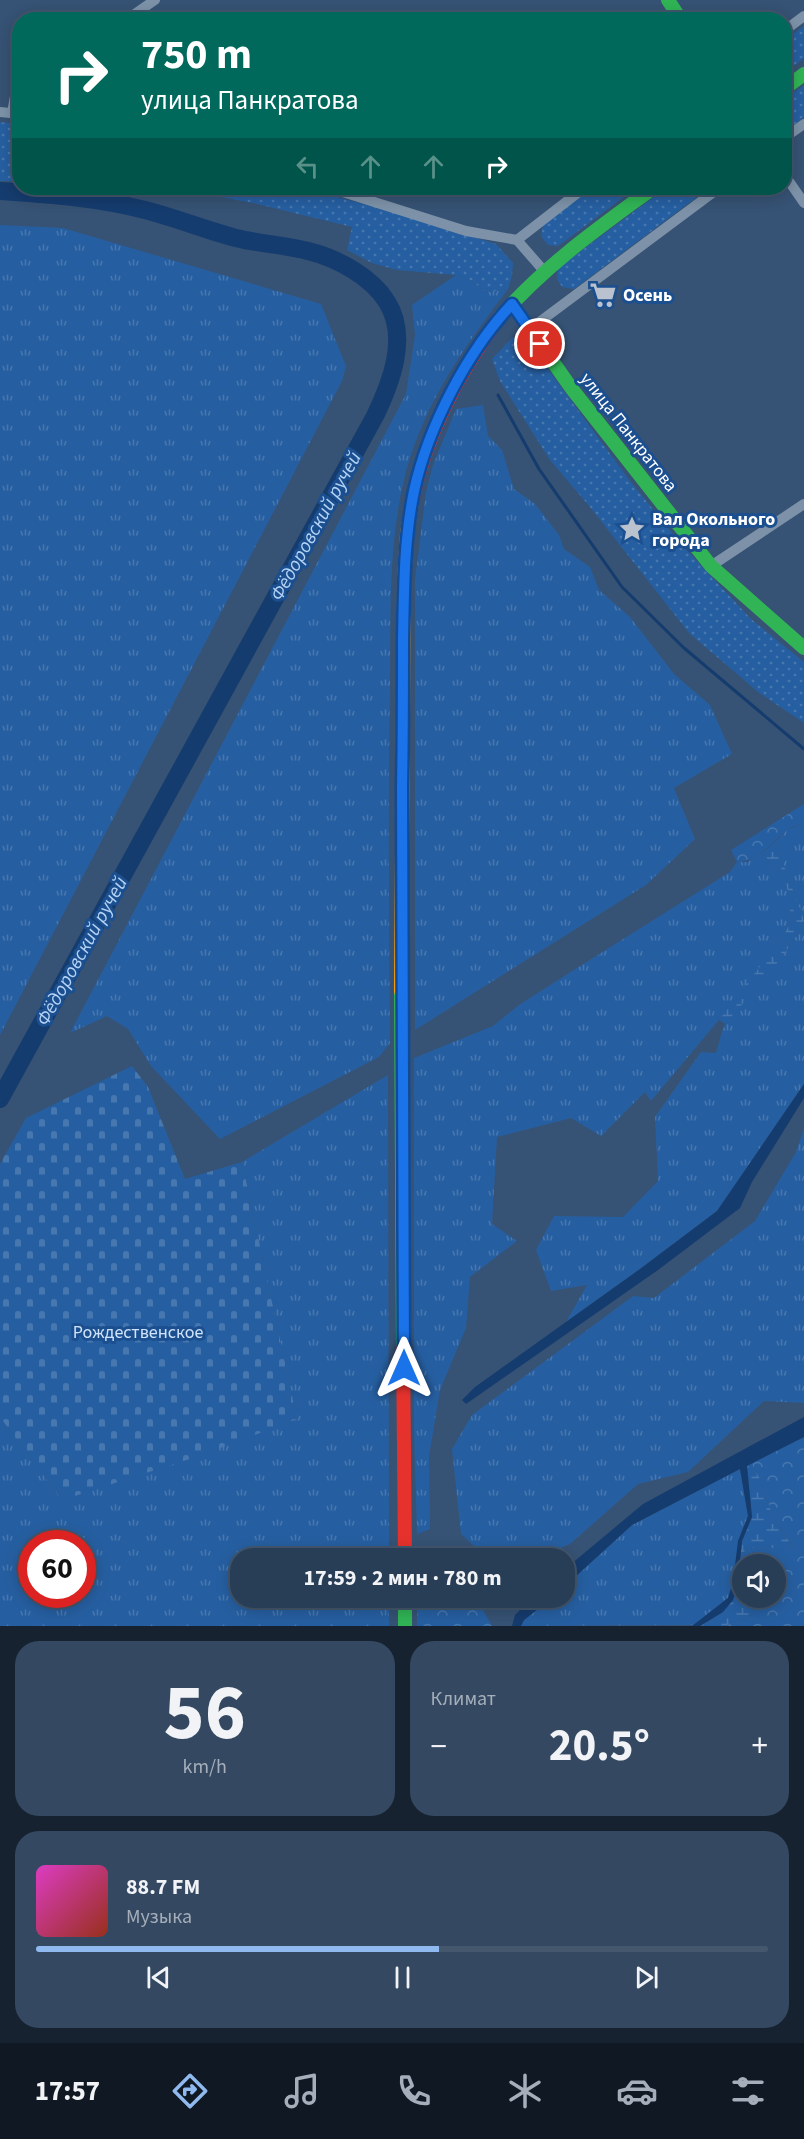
<!DOCTYPE html>
<html lang="ru">
<head>
<meta charset="utf-8">
<style>
	:root { --surface:#283e57; --page:#344961; --text:#f1f3f6; --muted:#a5aeba; --line:#44576d; --accent:#90b9f0 }
	body { margin:0; font-family:"Source Sans 3",sans-serif; background:var(--page); color:var(--text); height:100vh; display:flex; flex-direction:column; font-size:22px; white-space:nowrap }
	* { box-sizing:border-box; margin:0 }
	p { font-size:20px; color:var(--muted) }
	.icon { flex:none; width:33px; height:33px; fill:none; stroke:currentColor; stroke-width:2; stroke-linecap:round; stroke-linejoin:round }
	.map { position:relative; height:1626px; overflow:hidden }
	.side { display:flex; flex-direction:column; gap:15px; padding:15px; background:#162230; flex:1 }
	.side>* { flex:none }
	.guide { position:absolute; left:12px; top:12px; width:780px; height:183px; border-radius:24px; box-shadow:0 3px 15px #0003,0 0 0 2px var(--line); background:#00695c; color:#fff; overflow:hidden }
	.tools { position:absolute; left:732px; top:1554px; display:grid; gap:12px }
	.tools a { display:grid; place-items:center; width:54px; height:54px; border-radius:50%; background:var(--surface); box-shadow:0 3px 15px #0003,0 0 0 2px var(--line); font-size:30px }
	.speed { position:absolute; left:18px; top:1530px; display:flex; gap:12px; font-size:30px; font-weight:700; text-align:center }
	.speed>* { display:grid; place-content:center; width:78px; height:78px; border-radius:50%; background:var(--surface); box-shadow:0 3px 15px #0003,0 0 0 2px var(--line); line-height:1 }
	.speed .limit { border:9px solid #d22; background:#fff; color:#111 }
	.pin { position:absolute; display:grid; place-items:center; width:51px; height:51px; color:#fff; margin:-26px; border:3px solid #fff; border-radius:50%; box-shadow:0 2px 6px #0007 }
	.me { position:absolute; width:66px; margin:-33px; rotate:0deg; stroke-linejoin:round; filter:drop-shadow(0 0 4px #0008) }
	.turn { display:flex; align-items:center; gap:21px; height:126px; padding:0 30px; font-size:27px }
	.turn .icon { width:78px; height:78px; stroke-width:2.5 }
	.turn b { display:block; font-size:42px; line-height:51px }
	.lanes { display:flex; align-items:center; height:57px; padding:0 30px; background:#0003; justify-content:center; gap:30px; direction:ltr }
	.lanes .off { opacity:.35 }
	.big { font-size:45px; font-weight:700; line-height:1.1 }
	.side .tile { flex:1; display:flex; flex-direction:column; justify-content:center; gap:9px; min-width:0; padding:0 21px; border-radius:24px; background:var(--page) }
	.side .dial { align-items:center; gap:0 }
	.dial b { font-size:78px; line-height:1 }
	.song { display:flex; align-items:center; gap:18px }
	.cover { width:72px; height:72px; border-radius:9px; background:linear-gradient(135deg,hsl(310 70% 55%),hsl(10 70% 35%)) }
	.played { height:6px; border-radius:3px; background:linear-gradient(90deg,var(--accent) 55%,var(--line) 55%) }
	.keys { display:flex; justify-content:space-around; direction:ltr }
	.heat { display:flex; justify-content:space-between; align-items:center; font-size:33px; direction:ltr }
	.side .tiles { flex:1; display:grid; gap:15px; grid-template-columns:1fr 1fr }
	.tile:last-child { grid-column:span 2 }
	.trip { position:absolute; left:230px; top:1548px; width:345px; height:60px; border-radius:24px; background:var(--surface); box-shadow:0 3px 15px #0003,0 0 0 2px var(--line); font-weight:700; line-height:60px; text-align:center }
	.menu { display:flex; height:96px; justify-content:space-around; align-items:center; background:#101923; color:var(--muted) }
	.menu .icon { width:42px; height:42px }
	.menu .selected { color:var(--accent) }
	.menu b { font-size:27px; color:var(--text) }
	.map>svg:first-child { display:block }
	.grass { fill:url(#grass-tufts); fill-rule:evenodd }
	.forest { fill:url(#forest-crowns) }
	.wetland { fill:url(#wetland-marsh) }
	.cemetery { fill:url(#cemetery-stones) }
	.park { fill:url(#park-dots) }
	.water { fill:#153c6e }
	.lines { fill:none; stroke-linecap:round; stroke-linejoin:round }
	.stream { stroke:#153c6e; stroke-width:3 }
	.river { stroke:#153c6e; stroke-width:18 }
	.street { stroke:#7d92a8; stroke-width:10 }
	.fast { stroke:#30b455; stroke-width:14 }
	.slow { stroke:#ff9f0a; stroke-width:14 }
	.jam { stroke:#e5322d; stroke-width:14 }
	.route-casing { stroke:#114b97; stroke-width:15 }
	.route { stroke:#1a73e8; stroke-width:10 }
	.labels { text-anchor:middle; stroke-width:6; stroke-linejoin:round; paint-order:stroke }
	.poi-label { font-size:18px; font-weight:bold; fill:#fff; stroke:#1b4f8f; text-anchor:start }
	.street-label { font-size:18px; fill:#fff; stroke:#1b4f8f }
	.park-label { font-size:18px; fill:#cfe3fa; stroke:#1b4f8f }
	.water-label { font-size:20px; font-style:italic; fill:#b5d3f5; stroke:#1b4f8f }
</style>
</head>
<body>
<div class="map">
<svg width="804" height="1626" viewBox="0 0 804 1626">
	<defs>
		<pattern id="grass-tufts" width="24" height="20" patternUnits="userSpaceOnUse" patternTransform="scale(1.5)"><rect width="24" height="20" fill="#265fa1"/><path d="M3 7l-1-3M5 7V3M7 7l1-3M15 17l-1-3M17 17v-4M19 17l1-3" fill="none" stroke="#4777af"/></pattern>
		<pattern id="forest-crowns" width="20" height="18" patternUnits="userSpaceOnUse" patternTransform="scale(1.5)"><rect width="20" height="18" fill="#265fa1"/><path d="M2 6a3 3 0 1 1 6 0M12 15a3 3 0 1 1 6 0" fill="none" stroke="#4777af"/></pattern>
		<pattern id="wetland-marsh" width="20" height="14" patternUnits="userSpaceOnUse" patternTransform="scale(1.5)"><rect width="20" height="14" fill="#265fa1"/><path d="M1 5h8M5 5V1M11 12h8M15 12V8" fill="none" stroke="#4777af"/></pattern>
		<pattern id="cemetery-stones" width="16" height="16" patternUnits="userSpaceOnUse" patternTransform="scale(1.5)"><rect width="16" height="16" fill="#265fa1"/><path d="M2 7V4a2 2 0 0 1 4 0v3zM10 15v-3a2 2 0 0 1 4 0v3z" fill="#4777af"/></pattern>
		<pattern id="park-dots" width="8" height="8" patternUnits="userSpaceOnUse" patternTransform="scale(1.5)"><rect width="8" height="8" fill="#265fa1"/><path d="M2 2h.1M6 6h.1" fill="none" stroke="#4777af" stroke-width="1.8" stroke-linecap="round"/></pattern>
	</defs>
	<rect width="100%" height="100%" fill="#365274"/>
	<g class="grass">
		<path d="M0 225 63 228 321 304 346 366 342 381 0 1035Z"/>
		<path d="M456 275 472 281 486 292 508 289C467 344 432 391 410 458 387 532 391 611 390 688 388 806 389 924 390 1043L379 1057 220 1139 151 1066 128 1029 107 1016 70 1033 406 394 415 335 412 305Z"/>
		<path d="M483 405 488 436 502 450 514 489 535 504 559 535 564 549 590 567 599 590 630 617 674 674 710 705 732 754 674 788 695 839 646 885 415 1030V580L426 492 433 465 456 409Z"/>
		<path d="M804 823V1084L717 1211 640 1269 566 1322 587 1285 551 1291 536 1250 554 1216 623 1217 658 1181 655 1117 701 1052 716 1053C719 1044 721 1031 726 1023 749 986 788 960 804 920L784 866 777 840 787 830Z"/>
		<path d="M762 853 781 874 789 893 791 921 784 935 728 1009 651 1101 645 1092 601 1136 571 1118 497 1137 492 1224 517 1241 470 1277 466 1328 440 1390 429 1456 430 1529 417 1534 414 1431V1058L493 1026 519 1005 569 973 730 872 737 862H747Z"/>
		<path d="M388 1075 389 1558H240V1598H389V1626H0V1417L62 1500 297 1419 242 1162ZM32 1544H82V1594H32Z"/>
		<path d="M804 1128V1403L764 1401 688 1472 638 1484 570 1544 537 1558H487L461 1534 452 1449 472 1415 633 1296 654 1298 755 1221 796 1152Z"/>
		<path d="M740 1469 748 1516 738 1541 734 1582 728 1598 694 1625 521 1626 524 1620 552 1598H564V1587L632 1525Z"/>
	</g>
	<g class="forest">
		<path d="M804 804V823C798 825 791 827 786 831 769 844 759 862 737 862L731 850Z"/>
		<path d="M804 1437V1626H724L752 1615 761 1598H776V1564H743L745 1547 794 1548 773 1517 760 1479 751 1463Z"/>
		<path d="M417 1598H451L483 1610 492 1626H417Z"/>
	</g>
	<g class="wetland">
		<path d="M777 840 784 866 804 920C790 954 750 994 725 1024L719 1020 784 935 791 921 789 893 781 874 762 853Z"/>
		<path d="M751 1463 760 1479 773 1517 794 1549 745 1547 740 1587 742 1588V1598H761L752 1615 724 1626H700L723 1612 737 1588 742 1541 752 1517 747 1466Z"/>
	</g>
	<path class="cemetery" d="M132 1066 148 1087 185 1179 242 1162 297 1419 202 1455 62 1500 0 1417V1164L26 1118Z"/>
	<g class="park">
		<path d="M804 26V58L785 73V40Z"/>
		<path d="M804 85V117L786 131 785 99Z"/>
		<path d="M0 122 19 124V181H0Z"/>
		<path d="M173 188H302L387 210 496 244 513 263 512 276 508 289 486 292 472 281 456 275 397 270 372 263 347 250 352 227 253 203Z"/>
		<path d="M593 188H636L558 246 548 245 541 236 543 225Z"/>
		<path d="M666 188H709L574 289 562 287 557 279 558 268Z"/>
		<path d="M512 338H519L536 353 630 481 681 544 751 619 804 662V723L758 692 689 633 590 507 550 460 500 381 492 359Z"/>
	</g>
	<g class="water">
		<path d="M804 1084V1098L752 1182 740 1208 658 1270 466 1404 462 1400 475 1387 640 1269 717 1211Z"/>
		<path d="M804 1417V1437L747 1466 752 1517 742 1541 737 1588 733 1600 723 1612 700 1626H692L728 1598 733 1582 738 1541 748 1516 740 1469 632 1525 564 1587V1570L643 1504Z"/>
		<path d="M532 1598H552L524 1620 521 1626H512L515 1615Z"/>
	</g>
	<g class="lines">
		<path class="stream" d="M498 395 539 469 622 587 684 648 804 749"/>
		<path class="river" d="M0 191C48 194 98 198 145 210 176 218 206 230 236 238 260 244 285 245 308 251 337 258 372 277 387 302 409 337 391 383 375 416L0 1099"/>
		<g class="street">
			<path d="M126 20 155 0"/>
			<path d="M784 31 804 16"/>
			<path d="M0 112 20 114"/>
			<path d="M12 113 16 91 20 89"/>
			<path d="M784 138 804 124"/>
			<path d="M784 174 804 203"/>
			<path d="M330 188 466 231 517 240 544 271"/>
			<path d="M517 240 584 188"/>
			<path d="M530 329 719 188"/>
			<path d="M711 566 804 504"/>
		</g>
		<g class="fast">
			<path d="M668 0 681 20"/>
			<path d="M784 89 804 74"/>
			<path d="M512 304 572 389 711 566 804 648"/>
			<path d="M500 317C548 263 596 230 653 188"/>
			<path d="M401 991 403 1348"/>
			<path d="M405 1598V1626"/>
		</g>
		<path class="slow" d="M401 991 404 579 407 534 412 502"/>
		<g class="jam">
			<path d="M412 502C426 433 458 373 500 317"/>
			<path d="M403 1348 405 1558"/>
		</g>
	</g>
	<g class="lines">
		<g class="route-casing">
			<path id="route" d="M404 1368C402 1175 401 981 402 787 403 738 403 688 403 639 404 589 404 540 414 491 428 427 467 352 512 304L540 344"/>
		</g>
		<use href="#route" class="route"/>
	</g>
	<defs>
		<g id="supermarket-bare" transform="scale(2.07)"><path d="M-6-5.5h2.5l.6 2H6L4.5 2H-2.5L-4.4-4H-6ZM-1.5 3.2a1.3 1.3 0 1 0 .1 0ZM3 3.2a1.3 1.3 0 1 0 .1 0Z" fill="#b9c2ce" stroke="#1b4f8f" stroke-width="2.5" paint-order="stroke"/></g>
		<g id="sight-bare" transform="scale(2.07)"><path d="M0-6L1.8-2.2L6-1.7L2.9 1.2L3.7 5.4L0 3.3L-3.7 5.4L-2.9 1.2L-6-1.7L-1.8-2.2Z" fill="#b9c2ce" stroke="#1b4f8f" stroke-width="2.5" paint-order="stroke"/></g>
	</defs>
	<g fill-rule="evenodd">
		<use href="#supermarket-bare" x="603" y="295"/>
		<use href="#sight-bare" x="632" y="529"/>
	</g>
	<g class="labels">
		<g class="poi-label">
			<text x="623" y="301">Осень</text>
			<text x="652" y="525">Вал Окольного<tspan x="652" dy="21">города</tspan></text>
		</g>
		<g class="street-label">
			<text transform="translate(629 432) rotate(52)" y="6">улица Панкратова</text>
		</g>
		<g class="park-label">
			<text x="138" y="1338">Рождественское</text>
		</g>
		<g class="water-label">
			<text transform="translate(315 526) rotate(-61)" y="7">Фёдоровский ручей</text>
			<text transform="translate(81 951) rotate(-61)" y="7">Фёдоровский ручей</text>
		</g>
	</g>
</svg>
<div class="tools">
<a><svg class="icon" aria-label="sound" viewBox="0 0 24 24"><path d="M4 9h4l5-4v14l-5-4H4zM17 9q2 3 0 6"/></svg></a>
</div>
<div class="speed"><div class="limit">60</div></div>
<div class="pin" style="left:540px;top:344px;background:#d93025"><svg class="icon" aria-label="arrive" viewBox="0 0 24 24"><path d="M6 21V4h12l-3 4 3 4H6"/></svg></div>
<svg class="me" style="left:404px;top:1368px" viewBox="-20 -20 40 40"><path d="M0-17L14 15 0 8-14 15z" fill="#1a73e8" stroke="#fff" stroke-width="4"/></svg>
<div class="trip">17:59 · 2 мин · 780 m</div>
<div class="guide">
<div class="turn"><svg class="icon" aria-label="right" viewBox="0 0 24 24"><path d="M7 20v-9h11M14 6l5 5-5 5"/></svg><div><b>750 m</b>улица Панкратова</div></div>
<div class="lanes"><svg class="icon off" aria-label="left" viewBox="0 0 24 24"><path d="M17 20v-9H6M10 6l-5 5 5 5"/></svg><svg class="icon off" aria-label="ahead" viewBox="0 0 24 24"><path d="M12 20V5M6 11l6-6 6 6"/></svg><svg class="icon off" aria-label="ahead" viewBox="0 0 24 24"><path d="M12 20V5M6 11l6-6 6 6"/></svg><svg class="icon" aria-label="right" viewBox="0 0 24 24"><path d="M7 20v-9h11M14 6l5 5-5 5"/></svg></div>
</div>
</div>
<section class="side">
<div class="tiles">
<div class="tile dial"><b>56</b><p>km/h</p></div>
<div class="tile"><p>Климат</p>
<div class="heat"><a>−</a><b class="big">20.5°</b><a>+</a></div>
</div>
<div class="tile">
<div class="song"><i class="cover"></i><div><b>88.7 FM</b><p>Музыка</p></div></div>
<div class="played"></div>
<div class="keys"><svg class="icon" aria-label="previous" viewBox="0 0 24 24"><path d="M18 5L8 12l10 7zM5 5v14"/></svg><svg class="icon" aria-label="pause" viewBox="0 0 24 24"><path d="M8 5v14M16 5v14"/></svg><svg class="icon" aria-label="next" viewBox="0 0 24 24"><path d="M6 5l10 7-10 7zM19 5v14"/></svg></div>
</div>
</div>
</section>
<nav class="menu">
<b>17:57</b>
<svg class="icon selected" aria-label="directions" viewBox="0 0 24 24"><path d="M12 3l9 9-9 9-9-9zM9 14v-3h6M13 9l2 2-2 2"/></svg>
<svg class="icon" aria-label="music" viewBox="0 0 24 24"><path d="M9 18V5l10-2v13"/><circle cx="6" cy="18" r="3"/><circle cx="16" cy="16" r="3"/></svg>
<svg class="icon" aria-label="phone" viewBox="0 0 24 24"><path d="M5 4h4l2 5-3 2q2 4 5 5l2-3 5 2v4C11 20 4 13 5 4z"/></svg>
<svg class="icon" aria-label="climate" viewBox="0 0 24 24"><path d="M12 3v18M4 7l16 10M4 17L20 7"/></svg>
<svg class="icon" aria-label="car" viewBox="0 0 24 24"><path d="M5 17H2v-5l4-1 3-4h7l3 4 3 1v5h-3M9 17h6M6 11h13"/><circle cx="7" cy="17" r="2"/><circle cx="17" cy="17" r="2"/></svg>
<svg class="icon" aria-label="filters" viewBox="0 0 24 24"><path d="M4 7h16M4 17h16"/><circle cx="9" cy="7" r="2"/><circle cx="15" cy="17" r="2"/></svg>
</nav>
</body>
</html>
